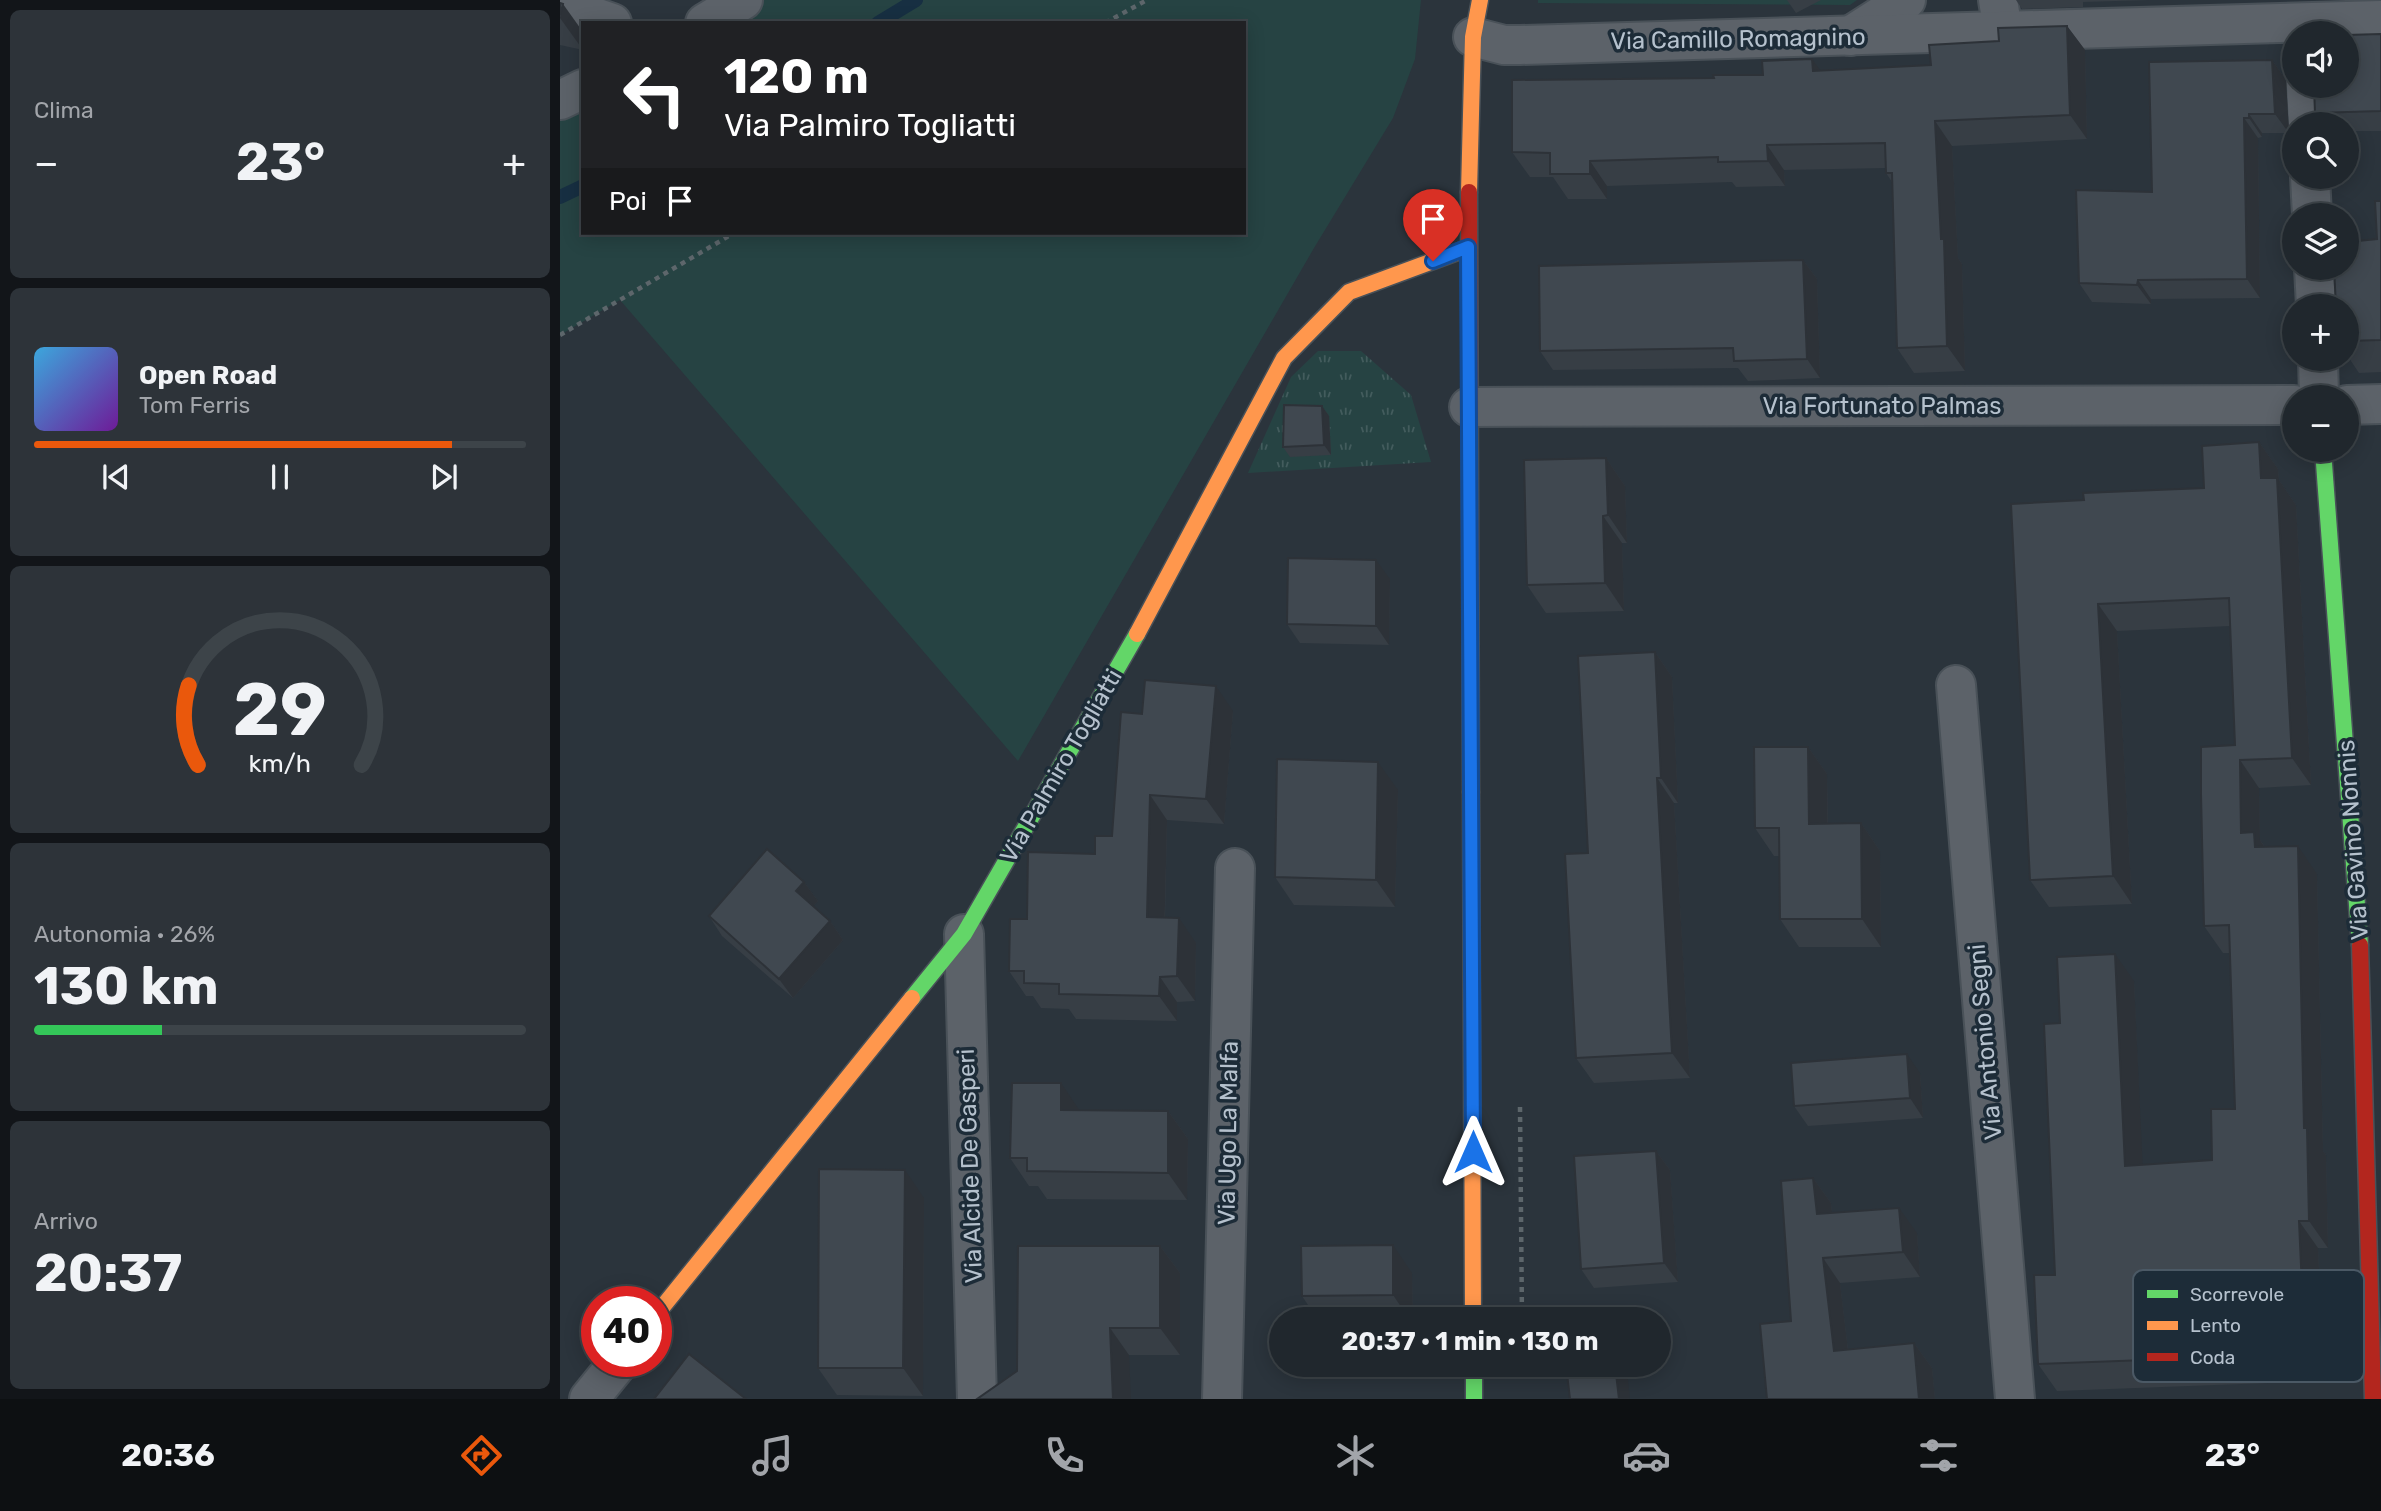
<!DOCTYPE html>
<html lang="it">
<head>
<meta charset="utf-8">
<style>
	:root { --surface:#20272d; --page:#2d3339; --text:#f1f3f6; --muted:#a2a5aa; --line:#3d4449; --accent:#ea580c }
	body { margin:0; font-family:Rubik,sans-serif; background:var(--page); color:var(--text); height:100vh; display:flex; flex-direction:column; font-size:26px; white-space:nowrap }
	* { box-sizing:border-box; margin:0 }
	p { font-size:23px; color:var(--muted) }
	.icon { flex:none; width:38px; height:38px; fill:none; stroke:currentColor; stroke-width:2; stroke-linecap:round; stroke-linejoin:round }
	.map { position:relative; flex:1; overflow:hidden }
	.details { display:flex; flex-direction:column; gap:10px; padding:10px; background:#121519; width:560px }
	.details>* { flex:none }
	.top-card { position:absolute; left:21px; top:21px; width:665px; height:214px; border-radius:0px; box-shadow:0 4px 18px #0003,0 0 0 2px var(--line); background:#202124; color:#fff; overflow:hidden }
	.tools { position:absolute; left:1722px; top:21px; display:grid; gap:14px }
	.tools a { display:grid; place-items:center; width:77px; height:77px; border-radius:50%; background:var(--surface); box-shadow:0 4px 18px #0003,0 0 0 2px var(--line); font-size:35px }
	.speed { position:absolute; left:21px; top:1286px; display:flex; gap:14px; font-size:35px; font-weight:700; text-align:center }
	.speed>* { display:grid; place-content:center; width:91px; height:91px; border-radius:50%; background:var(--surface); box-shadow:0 4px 18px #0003,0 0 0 2px var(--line); line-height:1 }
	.speed .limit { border:10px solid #d22; background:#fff; color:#111 }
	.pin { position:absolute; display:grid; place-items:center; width:60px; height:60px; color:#fff; margin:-72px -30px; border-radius:50% 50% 50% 0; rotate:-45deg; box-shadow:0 0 7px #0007 }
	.pin .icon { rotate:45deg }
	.me { position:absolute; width:77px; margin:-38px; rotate:0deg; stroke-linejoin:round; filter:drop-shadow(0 0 5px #0008) }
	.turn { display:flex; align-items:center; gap:24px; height:147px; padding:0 28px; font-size:32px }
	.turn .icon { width:91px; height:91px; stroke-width:2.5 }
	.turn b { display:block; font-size:49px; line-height:60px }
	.then { display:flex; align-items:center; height:66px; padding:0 28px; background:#0003; gap:14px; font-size:26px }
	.big { font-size:52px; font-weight:700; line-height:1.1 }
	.details .widget { flex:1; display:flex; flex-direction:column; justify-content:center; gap:10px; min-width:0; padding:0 24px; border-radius:10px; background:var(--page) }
	.details .dial { align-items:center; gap:0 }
	.dial svg { height:182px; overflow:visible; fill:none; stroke:var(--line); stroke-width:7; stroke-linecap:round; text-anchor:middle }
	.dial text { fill:var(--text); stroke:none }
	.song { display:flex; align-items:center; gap:21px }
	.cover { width:84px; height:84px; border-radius:10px; background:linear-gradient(135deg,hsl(200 70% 55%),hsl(280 70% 35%)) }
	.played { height:7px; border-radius:4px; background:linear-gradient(90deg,var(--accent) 85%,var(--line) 85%) }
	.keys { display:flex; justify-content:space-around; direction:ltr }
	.heat { display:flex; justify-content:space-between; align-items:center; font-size:38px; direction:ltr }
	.charge { height:10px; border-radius:5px; background:linear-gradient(90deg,#34c759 26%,var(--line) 0) }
	.trip { position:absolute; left:709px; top:1307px; width:402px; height:70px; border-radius:35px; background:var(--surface); box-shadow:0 4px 18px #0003,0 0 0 2px var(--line); font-weight:700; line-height:70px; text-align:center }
	.dock { display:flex; height:112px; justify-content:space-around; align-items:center; background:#0d1012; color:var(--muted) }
	.dock .icon { width:49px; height:49px }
	.dock .selected { color:var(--accent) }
	.dock b { font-size:32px; color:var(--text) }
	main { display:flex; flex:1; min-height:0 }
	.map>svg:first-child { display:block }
	.grass { fill:#264343 }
	.park { fill:url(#park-tufts) }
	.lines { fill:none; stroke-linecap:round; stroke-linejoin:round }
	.stream { stroke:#172f42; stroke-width:14 }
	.street-casing { stroke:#495158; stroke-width:42 }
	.fast-casing { stroke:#495158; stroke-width:19 }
	.slow-casing { stroke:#495158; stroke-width:19 }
	.jam-casing { stroke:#495158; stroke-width:19 }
	.path { stroke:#5d666b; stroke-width:4.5; stroke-dasharray:5 5; stroke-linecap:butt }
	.street { stroke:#5c6269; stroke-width:38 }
	.fast { stroke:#63d668; stroke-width:16 }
	.slow { stroke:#ff974d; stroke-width:16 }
	.jam { stroke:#b3261e; stroke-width:16 }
	.wall { fill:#373e45 }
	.shaded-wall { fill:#2d3238 }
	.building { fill:#404850; stroke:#2d3238; stroke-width:2 }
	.route-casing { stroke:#114b97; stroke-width:18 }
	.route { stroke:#1a73e8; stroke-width:12 }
	.labels { text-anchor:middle; stroke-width:7; stroke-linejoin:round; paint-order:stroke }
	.street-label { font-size:24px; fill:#b5c1cd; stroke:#1d2c38 }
	.key { fill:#1d2c38; stroke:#4b5965; stroke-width:2 }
	.key-label { font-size:19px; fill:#b5c1cd }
</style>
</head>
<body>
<main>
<section class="details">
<div class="widget"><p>Clima</p>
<div class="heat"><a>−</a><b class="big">23°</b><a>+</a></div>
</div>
<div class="widget">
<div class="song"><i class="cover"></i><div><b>Open Road</b><p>Tom Ferris</p></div></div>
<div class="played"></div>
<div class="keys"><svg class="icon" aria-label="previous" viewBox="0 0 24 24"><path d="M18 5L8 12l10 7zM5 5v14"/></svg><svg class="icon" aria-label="pause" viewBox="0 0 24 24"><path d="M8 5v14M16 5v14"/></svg><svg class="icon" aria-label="next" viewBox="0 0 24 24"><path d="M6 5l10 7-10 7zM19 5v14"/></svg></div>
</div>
<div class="widget dial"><svg viewBox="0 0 100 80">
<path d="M14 69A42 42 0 1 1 86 69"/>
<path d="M14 69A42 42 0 0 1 10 34" stroke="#ea580c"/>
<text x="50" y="56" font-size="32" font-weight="700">29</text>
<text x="50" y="72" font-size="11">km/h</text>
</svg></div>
<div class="widget"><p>Autonomia · 26%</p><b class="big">130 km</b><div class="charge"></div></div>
<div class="widget"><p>Arrivo</p><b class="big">20:37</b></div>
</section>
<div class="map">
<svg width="1821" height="1399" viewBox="0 0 1821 1399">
	<defs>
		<pattern id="park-tufts" width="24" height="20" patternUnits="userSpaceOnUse" patternTransform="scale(1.75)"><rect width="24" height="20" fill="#264343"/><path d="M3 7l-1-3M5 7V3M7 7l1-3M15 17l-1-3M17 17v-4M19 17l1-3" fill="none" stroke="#435c5d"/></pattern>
	</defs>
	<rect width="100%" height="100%" fill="#2b343c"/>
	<g class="grass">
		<path d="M201 0H861L855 59 833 118 754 248 458 761 60 300 0 335V108L23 96V233H684V23H158Z"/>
		<path d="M978 0H1297L1290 5 978 3Z"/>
	</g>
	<path class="park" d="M758 351H801L851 395 871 462 688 473 731 377Z"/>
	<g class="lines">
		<g class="stream">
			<path d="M318 23 356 0"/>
			<path d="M0 197 23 186"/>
		</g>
		<g class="street-casing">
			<g id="street">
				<path d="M1438 0 1443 31"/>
				<path d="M0 5 52 23"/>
				<path d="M145 23 183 0"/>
				<path d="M1290 36 1346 0"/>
				<path d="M913 37 944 45H960L1821 20"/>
				<path d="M1746 86 1748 124"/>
				<path d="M0 100 23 89"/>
				<path d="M1750 177 1752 215"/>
				<path d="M1754 268 1756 306"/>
				<path d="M1758 359 1759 397"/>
				<path d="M1787 405 1821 404"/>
				<path d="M909 407 1734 405"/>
				<path d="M1396 685 1455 1399"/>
				<path d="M404 934 417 1399"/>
				<path d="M29 1399 59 1362"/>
				<path d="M662 1399 675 868"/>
			</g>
		</g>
		<g class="fast-casing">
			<g id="fast">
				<path d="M1763 450 1800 945"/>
				<path d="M352 998 404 934 577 634"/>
				<path d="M914 1365V1399"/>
			</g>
		</g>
		<g class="slow-casing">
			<g id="slow">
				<path d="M909 192 913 37 920 0"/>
				<path d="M577 634 724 358 789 292 908 248"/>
				<path d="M911 792 913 1320"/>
				<path d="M96 1315 352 998"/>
			</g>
		</g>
		<g class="jam-casing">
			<g id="jam">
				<path d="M909 192 911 792"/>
				<path d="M1800 945 1813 1399"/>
			</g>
		</g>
		<g class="path">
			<path d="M545 23 587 0"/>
			<path d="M0 335 174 233"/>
			<path d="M960 1107 962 1320"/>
		</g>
		<use href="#street" class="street"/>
		<use href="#fast" class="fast"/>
		<use href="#slow" class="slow"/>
		<use href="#jam" class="jam"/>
	</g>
	<g class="wall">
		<path d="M1227 0H1261L1236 13Z"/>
		<path d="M1456 0H1590L1523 2V7L1462 9Z"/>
		<path d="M0 3 23 50 0 45Z"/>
		<path d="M1507 26 1525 50 1527 139 1392 146 1398 258 1402 264 1405 371 1354 373 1337 348 1332 182 1326 173V168L1224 170 1225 186 1176 187 1172 182 1047 186V199H1008L993 177H970L952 152 1154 78 1371 65 1439 41Z"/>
		<path d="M1821 34V131H1787V124H1763L1755 113Z"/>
		<path d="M1712 60 1726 80 1729 133H1702V137L1698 138 1700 298 1591 299V304L1532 302 1519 283Z"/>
		<path d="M1821 201V372L1799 373 1787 355V306L1817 239Z"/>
		<path d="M1243 260 1257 279 1260 378 1188 381 1178 368 993 370 980 351Z"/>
		<path d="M762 406 769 416 771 455 730 457 723 447Z"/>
		<path d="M1699 442 1718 469 1719 480 1736 505 1751 785 1699 788 1700 840 1705 847 1757 874 1763 1151 1766 1155 1768 1248H1758L1764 1381 1497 1391 1478 1364 1495 1275 1500 1023 1574 981 1582 1165 1652 1160 1675 1109 1670 953H1663L1644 926 1675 745 1670 626 1557 631 1572 904 1489 907 1470 880 1524 500 1644 488Z"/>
		<path d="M1046 458 1065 486 1067 543H1062L1064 611 986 613 967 585Z"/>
		<path d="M830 579 829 645 740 643 727 624Z"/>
		<path d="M1095 652 1112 677 1118 803H1114L1130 1078 1034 1083 1016 1058 1028 853Z"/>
		<path d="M673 711 664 824 607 820 605 918 636 943 635 1001 617 1002V1021L516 1019 509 1009 481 1008 473 996H466L449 971 467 919 535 854 552 836 582 714Z"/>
		<path d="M1248 747 1267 774 1268 823H1301L1320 851 1321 947H1239L1220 919 1219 856H1214L1195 828Z"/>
		<path d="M838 790 835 907 734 905 715 877Z"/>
		<path d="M244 882 258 901 253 906 270 921 283 940 233 998 162 936 149 916Z"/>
		<path d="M1360 1073 1363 1118 1248 1126 1234 1106Z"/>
		<path d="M520 1110 608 1111 628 1139 627 1200 487 1199 478 1186H469L450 1158Z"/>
		<path d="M1096 1151 1110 1170 1118 1282 1034 1288 1021 1269Z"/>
		<path d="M1253 1178 1271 1203 1272 1213 1357 1233 1360 1277 1280 1283 1288 1350 1354 1343 1372 1368 1375 1399 1231 1321Z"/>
		<path d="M364 1198 363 1396 277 1395 258 1368Z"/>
		<path d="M600 1246 620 1273V1355H569L457 1371Z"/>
		<path d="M852 1273 853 1320H758L742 1296Z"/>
	</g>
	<g class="shaded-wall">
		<path d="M3 4 23 32V50L0 18Z"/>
		<path d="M1507 26 1525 50 1527 139 1510 115Z"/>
		<path d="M1252 59 1270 84 1253 71Z"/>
		<path d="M1712 60 1726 80 1729 133 1715 114Z"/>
		<path d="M1689 114 1702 133V137L1689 118Z"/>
		<path d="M1684 118 1698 138 1700 298 1687 279Z"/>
		<path d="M1375 121 1392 146 1398 258 1402 264 1405 371 1387 346Z"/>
		<path d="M1207 145 1224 170 1225 186 1208 161Z"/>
		<path d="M1030 161 1047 186V199L1030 174Z"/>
		<path d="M1243 260 1257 279 1260 378 1247 359Z"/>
		<path d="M1578 280 1591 299V304L1577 285Z"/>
		<path d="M762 406 769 416 771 455 764 445Z"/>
		<path d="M1699 442 1718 469 1719 480 1736 505 1751 785 1732 758 1701 478Z"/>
		<path d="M1046 458 1065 486 1067 543 1048 515Z"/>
		<path d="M1043 516 1062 543 1064 611 1045 583Z"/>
		<path d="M816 560 830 579 829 645 816 626Z"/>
		<path d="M1538 604 1557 631 1572 904 1553 876Z"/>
		<path d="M1095 652 1112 677 1118 803 1101 778Z"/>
		<path d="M656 686 673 711 664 824 646 799Z"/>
		<path d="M1248 747 1267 774 1268 851 1249 824Z"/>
		<path d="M1680 760 1699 788 1700 840 1713 860 1714 874 1681 833Z"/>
		<path d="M818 762 838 790 835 907 816 880Z"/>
		<path d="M1097 778 1114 803 1130 1078 1112 1053Z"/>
		<path d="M590 795 607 820 604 942 587 917Z"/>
		<path d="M1301 823 1320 851 1321 947 1302 919Z"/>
		<path d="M1738 846 1757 874 1763 1151 1766 1155 1768 1248 1749 1221 1744 1128Z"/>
		<path d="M244 882 258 901 250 910 236 891Z"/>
		<path d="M619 918 636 943 635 1001 617 976Z"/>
		<path d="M270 921 283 940 233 998 219 979Z"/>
		<path d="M1555 954 1574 981 1584 1193 1565 1166Z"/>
		<path d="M600 977 617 1002V1021L599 996Z"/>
		<path d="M1347 1054 1360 1073 1363 1118 1350 1098Z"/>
		<path d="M501 1083 520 1111 501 1110Z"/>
		<path d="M608 1111 628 1139 627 1200 608 1173Z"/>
		<path d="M1096 1151 1110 1170 1118 1282 1104 1263Z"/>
		<path d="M345 1170 364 1198 363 1396 343 1368Z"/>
		<path d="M1253 1178 1271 1203 1275 1239 1257 1214Z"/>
		<path d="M1339 1208 1357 1233 1360 1277 1343 1252Z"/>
		<path d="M1739 1221 1758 1248 1764 1381 1745 1354Z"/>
		<path d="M833 1245 852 1273 853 1320H850L833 1295Z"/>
		<path d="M600 1246 620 1273V1355L600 1328Z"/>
		<path d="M1263 1258 1280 1283 1291 1376 1274 1351Z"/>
		<path d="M550 1328 569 1355 571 1399H553Z"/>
		<path d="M1354 1343 1372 1368 1375 1399H1359Z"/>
		<path d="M1055 1365H1058L1068 1380 1070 1399H1059Z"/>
	</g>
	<g class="building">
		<path d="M0 3 3 4 0 15Z"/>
		<path d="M1507 26 1510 115 1375 121 1381 239H1384L1387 346 1337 348 1332 173H1326L1325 143 1207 145 1208 161 1158 162V157L1030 161V174H990V153L952 152V80L1154 78 1153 75H1203L1202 61 1252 59 1253 71 1371 65 1369 45 1439 41 1438 28Z"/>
		<path d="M1821 34V111L1755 113 1754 86H1787V35Z"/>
		<path d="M1712 60 1715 114H1689V118H1684L1687 279 1578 280 1577 285 1519 283 1516 190 1592 192 1589 62Z"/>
		<path d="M1815 201H1821V340L1787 341V306H1776L1774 268H1787V242L1817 239Z"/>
		<path d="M1243 260 1247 359 1174 361 1173 348 980 351 979 266Z"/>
		<path d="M724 405 762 406 764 445 723 447Z"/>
		<path d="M1699 442 1701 478H1717L1732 758 1680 760 1681 833 1694 832 1695 847 1738 846 1744 1128H1747L1749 1221H1739L1745 1354 1478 1364 1474 1275H1495L1484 1024 1500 1023 1497 957 1555 954 1565 1166 1652 1160 1651 1109H1675L1669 925 1644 926 1641 794V747L1675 745 1669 598 1538 604 1553 876 1470 880 1451 504 1524 500 1523 493 1644 488 1642 446Z"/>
		<path d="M1046 458 1048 515 1043 516 1045 583 967 585 964 460Z"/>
		<path d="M728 558 816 560V626L727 624Z"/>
		<path d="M1095 652 1101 778H1097L1112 1053 1016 1058 1005 854 1028 853 1018 656Z"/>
		<path d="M585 680 656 686 646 799 590 795 587 917 619 918 617 976 600 977 599 996 499 994V984L464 983V971H449L450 919H467L468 852 535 854V836H552L561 712 582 714Z"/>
		<path d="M1194 747H1248L1249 824 1301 823 1302 919H1220L1219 828H1195Z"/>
		<path d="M717 759 818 762 816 880 715 877Z"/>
		<path d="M207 849 244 882 236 891 270 921 219 979 149 916Z"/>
		<path d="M1347 1054 1350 1098 1234 1106 1231 1063Z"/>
		<path d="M452 1083H501V1110L608 1111V1173L467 1171V1158H450Z"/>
		<path d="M1096 1151 1104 1263 1021 1269 1014 1156Z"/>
		<path d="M259 1169 345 1170 343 1368H258Z"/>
		<path d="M1253 1178 1257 1214 1339 1208 1343 1252 1263 1258 1274 1351 1354 1343 1359 1399H1207L1200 1324 1231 1321 1221 1181Z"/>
		<path d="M833 1245V1295L742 1296 741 1246Z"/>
		<path d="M458 1246H600V1328H550L553 1399H417L457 1371Z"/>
		<path d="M129 1354 186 1399H94Z"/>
		<path d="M1006 1365H1055L1059 1399H1010Z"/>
	</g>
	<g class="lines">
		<g class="route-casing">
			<path id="route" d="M873 261 908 247 913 1152"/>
		</g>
		<use href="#route" class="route"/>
	</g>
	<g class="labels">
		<g class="street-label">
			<text transform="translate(1178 39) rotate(-1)" y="8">Via Camillo Romagnino</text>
			<text x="1322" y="414">Via Fortunato Palmas</text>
			<text transform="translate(501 766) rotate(-60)" y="8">Via Palmiro Togliatti</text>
			<text transform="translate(1793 840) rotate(-94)" y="8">Via Gavino Nonnis</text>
			<text transform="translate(1425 1042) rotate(-95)" y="8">Via Antonio Segni</text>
			<text transform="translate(668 1133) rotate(-89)" y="8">Via Ugo La Malfa</text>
			<text transform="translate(410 1166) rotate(-92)" y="8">Via Alcide De Gasperi</text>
		</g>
	</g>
	<rect x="1573" y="1270" width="231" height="112" rx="10" class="key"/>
	<rect x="1587" y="1290" width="31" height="8" fill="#63d668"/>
	<rect x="1587" y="1321" width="31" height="9" fill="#ff974d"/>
	<rect x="1587" y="1353" width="31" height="8" fill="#b3261e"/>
	<g class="key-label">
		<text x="1630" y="1301">Scorrevole</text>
		<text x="1630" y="1332">Lento</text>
		<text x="1630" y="1364">Coda</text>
	</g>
</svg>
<div class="tools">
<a><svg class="icon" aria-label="sound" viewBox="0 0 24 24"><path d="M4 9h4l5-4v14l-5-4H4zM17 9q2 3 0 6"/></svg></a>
<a><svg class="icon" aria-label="search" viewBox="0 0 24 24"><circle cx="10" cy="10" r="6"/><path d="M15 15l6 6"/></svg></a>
<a><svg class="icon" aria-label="layers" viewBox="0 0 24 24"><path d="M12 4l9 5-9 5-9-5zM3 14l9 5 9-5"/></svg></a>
<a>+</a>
<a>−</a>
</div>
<div class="speed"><div class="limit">40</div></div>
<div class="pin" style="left:873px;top:261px;background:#d93025"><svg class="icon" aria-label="arrive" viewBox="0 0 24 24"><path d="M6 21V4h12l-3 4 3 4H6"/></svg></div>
<svg class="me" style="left:913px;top:1152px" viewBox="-20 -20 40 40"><path d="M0-17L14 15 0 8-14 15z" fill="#1a73e8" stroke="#fff" stroke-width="4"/></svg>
<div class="trip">20:37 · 1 min · 130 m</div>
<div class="top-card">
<div class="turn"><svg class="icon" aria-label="left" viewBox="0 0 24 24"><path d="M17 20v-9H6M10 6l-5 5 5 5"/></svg><div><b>120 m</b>Via Palmiro Togliatti</div></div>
<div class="then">Poi<svg class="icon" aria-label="arrive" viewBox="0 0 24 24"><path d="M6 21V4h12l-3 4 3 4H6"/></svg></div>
</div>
</div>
</main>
<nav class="dock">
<b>20:36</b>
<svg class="icon selected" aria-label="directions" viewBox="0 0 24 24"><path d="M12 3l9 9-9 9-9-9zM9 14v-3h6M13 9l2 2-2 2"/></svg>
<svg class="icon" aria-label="music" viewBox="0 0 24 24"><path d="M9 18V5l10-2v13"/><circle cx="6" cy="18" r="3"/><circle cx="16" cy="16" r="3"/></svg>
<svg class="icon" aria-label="phone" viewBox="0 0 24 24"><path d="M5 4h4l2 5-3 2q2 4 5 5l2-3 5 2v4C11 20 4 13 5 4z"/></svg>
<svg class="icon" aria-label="climate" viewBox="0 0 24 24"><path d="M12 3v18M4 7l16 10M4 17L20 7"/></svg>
<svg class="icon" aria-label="car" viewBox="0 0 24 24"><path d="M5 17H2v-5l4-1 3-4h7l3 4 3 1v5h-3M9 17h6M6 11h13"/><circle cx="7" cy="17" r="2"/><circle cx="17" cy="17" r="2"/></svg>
<svg class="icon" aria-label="filters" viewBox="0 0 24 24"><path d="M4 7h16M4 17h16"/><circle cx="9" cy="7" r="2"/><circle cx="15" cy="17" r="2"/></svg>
<b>23°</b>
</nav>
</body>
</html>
